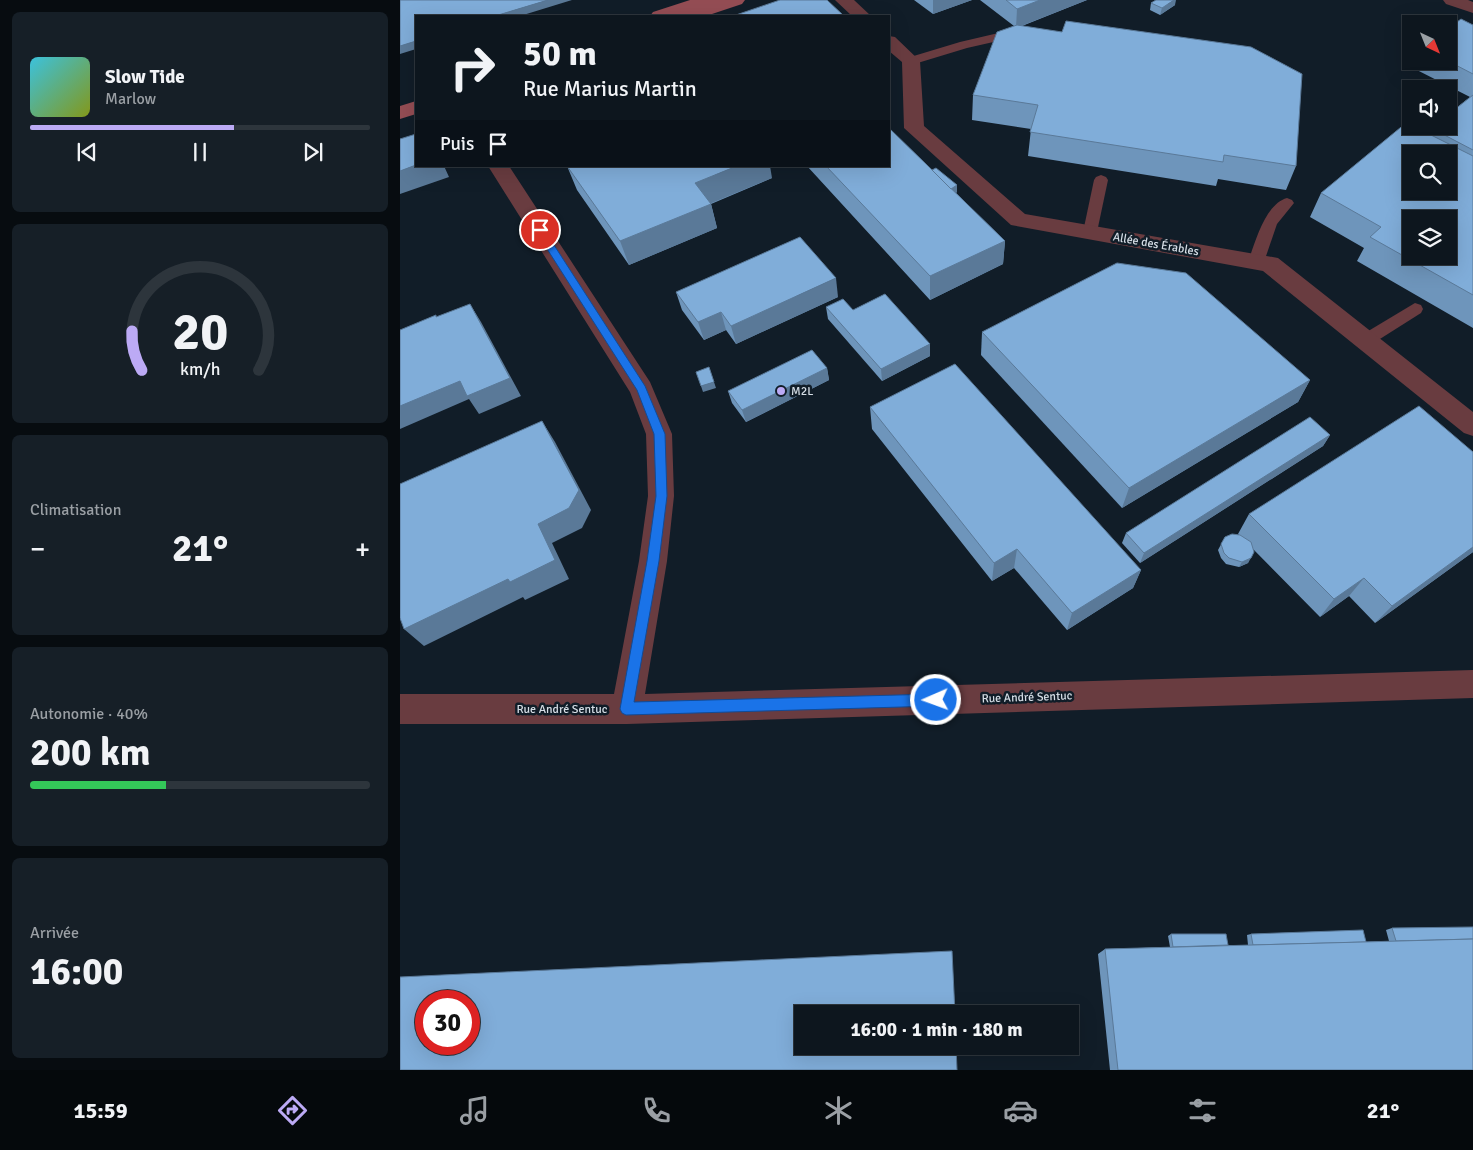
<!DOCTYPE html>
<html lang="fr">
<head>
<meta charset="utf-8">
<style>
	:root { --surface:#0d161e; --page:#161f27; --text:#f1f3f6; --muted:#9a9fa4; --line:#2d353c; --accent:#bcaaf5 }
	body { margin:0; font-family:Signika,sans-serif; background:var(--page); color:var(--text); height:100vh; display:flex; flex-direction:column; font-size:19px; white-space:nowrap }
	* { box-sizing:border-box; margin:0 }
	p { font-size:16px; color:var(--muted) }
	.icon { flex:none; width:28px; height:28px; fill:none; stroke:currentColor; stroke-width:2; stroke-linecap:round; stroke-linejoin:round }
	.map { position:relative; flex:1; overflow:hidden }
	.sheet { display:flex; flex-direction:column; gap:12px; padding:12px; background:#070c10; width:400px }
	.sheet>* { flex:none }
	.top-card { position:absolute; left:15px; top:15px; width:475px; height:152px; border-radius:0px; box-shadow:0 5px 20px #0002,0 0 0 1px var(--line); background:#0d161e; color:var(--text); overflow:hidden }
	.needle { width:32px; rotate:137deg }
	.fabs { position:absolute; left:1002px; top:15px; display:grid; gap:10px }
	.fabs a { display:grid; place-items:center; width:55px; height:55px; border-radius:0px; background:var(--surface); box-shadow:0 5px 20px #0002,0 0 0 1px var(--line); font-size:25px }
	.speed { position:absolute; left:15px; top:990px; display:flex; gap:10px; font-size:25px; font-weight:700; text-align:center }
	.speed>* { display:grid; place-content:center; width:65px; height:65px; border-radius:50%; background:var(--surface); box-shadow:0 5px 20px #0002,0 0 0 1px var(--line); line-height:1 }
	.speed .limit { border:8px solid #d22; background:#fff; color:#111 }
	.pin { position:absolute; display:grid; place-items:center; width:42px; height:42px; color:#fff; margin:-21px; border:2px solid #fff; border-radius:50%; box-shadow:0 1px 5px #0007 }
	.me { position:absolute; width:55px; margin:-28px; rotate:268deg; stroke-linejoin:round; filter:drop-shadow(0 0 4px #0008) }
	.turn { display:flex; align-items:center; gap:18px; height:105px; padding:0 25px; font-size:22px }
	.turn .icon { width:65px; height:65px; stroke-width:2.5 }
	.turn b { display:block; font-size:35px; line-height:42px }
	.then { display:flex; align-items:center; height:48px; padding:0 25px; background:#0003; gap:10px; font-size:19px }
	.big { font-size:38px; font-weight:700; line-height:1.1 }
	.sheet .card { flex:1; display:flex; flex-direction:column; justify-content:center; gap:8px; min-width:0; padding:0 18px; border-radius:8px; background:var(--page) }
	.sheet .dial { align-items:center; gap:0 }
	.dial svg { height:130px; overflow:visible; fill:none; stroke:var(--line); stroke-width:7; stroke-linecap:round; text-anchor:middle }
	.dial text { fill:var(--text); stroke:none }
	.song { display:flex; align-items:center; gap:15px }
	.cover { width:60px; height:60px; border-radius:8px; background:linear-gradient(135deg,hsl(190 70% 55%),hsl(70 70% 35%)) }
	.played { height:5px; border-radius:2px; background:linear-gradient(90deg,var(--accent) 60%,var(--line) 60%) }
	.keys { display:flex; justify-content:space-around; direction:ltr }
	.heat { display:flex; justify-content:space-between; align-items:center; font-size:28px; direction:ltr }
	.charge { height:8px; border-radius:4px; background:linear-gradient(90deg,#34c759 40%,var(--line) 0) }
	.trip { position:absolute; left:394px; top:1005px; width:285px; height:50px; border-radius:0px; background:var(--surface); box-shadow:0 5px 20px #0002,0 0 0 1px var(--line); font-weight:700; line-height:50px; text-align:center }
	.menu { display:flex; height:80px; justify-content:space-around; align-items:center; background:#05090c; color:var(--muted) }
	.menu .icon { width:35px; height:35px }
	.menu .selected { color:var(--accent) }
	.menu b { font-size:22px; color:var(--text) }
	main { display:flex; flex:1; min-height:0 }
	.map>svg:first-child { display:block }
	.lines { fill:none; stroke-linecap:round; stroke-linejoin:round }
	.service { fill:#693c40; fill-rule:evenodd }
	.minor { fill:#693c40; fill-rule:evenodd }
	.secondary { fill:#944d54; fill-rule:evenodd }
	.wall { fill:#6e95bb }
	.shaded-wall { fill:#5a7998 }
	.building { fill:#80add9; stroke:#5a7998; fill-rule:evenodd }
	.route { fill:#1a73e8; stroke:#114b97 }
	.poi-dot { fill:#bcaaf5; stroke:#111d28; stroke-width:2 }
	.labels { text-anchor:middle; stroke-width:5; stroke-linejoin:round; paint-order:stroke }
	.street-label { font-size:12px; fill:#d6dee6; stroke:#111d28 }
	.poi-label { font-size:12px; fill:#d6dee6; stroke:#111d28; text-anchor:start }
</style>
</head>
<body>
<main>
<section class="sheet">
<div class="card">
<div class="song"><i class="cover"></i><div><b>Slow Tide</b><p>Marlow</p></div></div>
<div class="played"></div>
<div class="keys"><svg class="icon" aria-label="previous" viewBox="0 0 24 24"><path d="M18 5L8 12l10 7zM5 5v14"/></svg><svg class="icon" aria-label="pause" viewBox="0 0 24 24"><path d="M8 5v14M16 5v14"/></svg><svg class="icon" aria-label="next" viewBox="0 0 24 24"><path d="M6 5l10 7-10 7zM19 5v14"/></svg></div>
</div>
<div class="card dial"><svg viewBox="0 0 100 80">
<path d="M14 69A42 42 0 1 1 86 69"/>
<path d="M14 69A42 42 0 0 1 8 45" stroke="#bcaaf5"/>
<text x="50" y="56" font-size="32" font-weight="700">20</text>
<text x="50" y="72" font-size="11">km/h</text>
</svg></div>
<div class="card"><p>Climatisation</p>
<div class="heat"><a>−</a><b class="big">21°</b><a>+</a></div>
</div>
<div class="card"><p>Autonomie · 40%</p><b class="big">200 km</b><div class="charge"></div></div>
<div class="card"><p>Arrivée</p><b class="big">16:00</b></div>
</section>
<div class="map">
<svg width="1073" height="1070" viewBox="0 0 1073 1070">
	<rect width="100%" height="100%" fill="#111d28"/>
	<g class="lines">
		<g class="service">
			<path d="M607 31 613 35 611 38 567 48 511 65 505 61 507 58 560 42Z"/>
			<path d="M701 175 706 177 708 180 697 232 695 236H685L683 232 694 180 696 177Z"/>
			<path d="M887 198 892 200 894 203 877 224 864 262 861 266 856 267 851 266 848 262C855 243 865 204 887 198Z"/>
			<path d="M1015 303 1021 305 1023 309 1021 313 972 344 966 346 960 344 958 340 960 336Z"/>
		</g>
		<g class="minor">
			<path d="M435 0H454L471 16H452Z"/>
			<path d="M1043 0H1068L1073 2V13L1046 4Z"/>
			<path d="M489 36 495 37 520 61 524 126 625 214 878 258 1073 412V436L1064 433 863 271 611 225 504 128 502 62 489 51Z"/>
			<path d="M88 166H109L250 382 272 434 274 496 267 561 245 694 1073 670V698L227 724H0V694H214L239 561 248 496 246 434 230 392Z"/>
		</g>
		<g class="secondary">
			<path d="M290 0H345L342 4 306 16H284V14L276 16H250L253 12Z"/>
			<path d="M16 101V114L0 119V106Z"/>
		</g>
	</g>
	<g class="wall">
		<path d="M514 0H572L533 14Z"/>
		<path d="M580 0H687L622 26 896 166 886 190 818 179 816 186 628 156 631 129 572 120 573 95 614 26Z"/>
		<path d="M751 3 775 5 760 15 750 10Z"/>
		<path d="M1073 25V328L957 261 964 248 910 217 921 193 1028 134 1031 128 1070 97 1011 67 1014 61H1049Z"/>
		<path d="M167 166 372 178 311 204 317 228 229 265 177 190Z"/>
		<path d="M407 166H489L532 170 557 185V192L556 193 605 241 603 264 530 300Z"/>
		<path d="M276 292 438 297 336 344 326 330 304 340 282 310Z"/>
		<path d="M426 307 453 310 530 356 482 381 428 319Z"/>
		<path d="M582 332 910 380 898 402 722 508 581 355Z"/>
		<path d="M427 368 429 380 346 422 332 403 328 391Z"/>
		<path d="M470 407 741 570 733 588 667 630 614 568 592 581 472 429Z"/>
		<path d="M930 435 923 446 740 563 722 543 726 533Z"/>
		<path d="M849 514 1073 552 975 623 949 596 920 617 853 549 848 563 839 567 826 564 821 558 818 550 825 537 839 535 838 534Z"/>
		<path d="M992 928 1073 1070H710L698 954 705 949 770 947 768 936 771 934 828 945H848L847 935 851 934 966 942 989 941 986 930Z"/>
	</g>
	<g class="shaded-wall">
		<path d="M148 0H172L120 16H95Z"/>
		<path d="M533 0H572L533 14Z"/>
		<path d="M640 0H687L616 28 617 9Z"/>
		<path d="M774 0H776L775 5 760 15 762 8Z"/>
		<path d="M16 41V49L0 54V46Z"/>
		<path d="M16 165V166H44L49 177 0 194V171Z"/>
		<path d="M337 166H370L372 178 302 207 295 183Z"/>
		<path d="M557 185V192L545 199V192Z"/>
		<path d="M311 204 317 228 229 265 220 241Z"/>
		<path d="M605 241 603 264 530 300V276Z"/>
		<path d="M436 278 438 297 336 344 331 326Z"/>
		<path d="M70 304 81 322 121 396 79 414 69 399 0 429V406Z"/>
		<path d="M321 312 326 330 304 340 298 322Z"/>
		<path d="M530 344V356L482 381 481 369Z"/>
		<path d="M427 368 429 380 346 422 342 410Z"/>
		<path d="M910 380 898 402 722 508 729 488Z"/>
		<path d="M314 382 316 388 303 392 301 386Z"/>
		<path d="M142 421 155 442 191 510 182 528 152 543 169 579 125 600 123 597 24 646 4 629 138 524Z"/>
		<path d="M930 435 923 446 740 563 744 553Z"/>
		<path d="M1073 547V552L975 623 992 606Z"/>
		<path d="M617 549 614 568 592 581 594 563Z"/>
		<path d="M851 558 848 563 839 567 842 562Z"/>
		<path d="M741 570 733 588 667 630 672 613Z"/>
		<path d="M964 578 949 596 920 617 934 599Z"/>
	</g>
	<g class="building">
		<path d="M0 0H148L95 16H16V41L0 46Z"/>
		<path d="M380 0H427L443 15 439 16H333Z"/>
		<path d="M606 0H640L617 9Z"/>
		<path d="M756 0H774L762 8 751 3Z"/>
		<path d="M1061 19 1073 25V74L1048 61H1049V28Z"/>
		<path d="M666 21 851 47 902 74 896 166 824 155 823 162 630 132 638 105 573 95 597 32 617 25 662 32Z"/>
		<path d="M1073 95V150L1031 128 1033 126H1049V114Z"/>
		<path d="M1006 123 1011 126H1013L1073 156V295L970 237 981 227 921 193ZM1011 154H1049V191H1011ZM1011 219H1049V256H1011Z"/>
		<path d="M489 128 605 241 530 276 426 166H489Z"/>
		<path d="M16 134V165L0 171V139Z"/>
		<path d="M167 166H337L295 183 311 204 220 241Z"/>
		<path d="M536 168 557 185 551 189 532 170Z"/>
		<path d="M400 237 436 278 331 326 321 312 298 322 276 292Z"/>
		<path d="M717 263 786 273 910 380 729 488 582 332Z"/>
		<path d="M485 294 530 344 481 369 426 307 443 299 453 310Z"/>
		<path d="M70 304 110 378 67 396 60 381 0 406V330L36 315V317Z"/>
		<path d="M412 350 427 368 342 410 328 391Z"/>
		<path d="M555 364 741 570 672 613 617 549 594 563 470 407Z"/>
		<path d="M309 367 314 382 301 386 296 372Z"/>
		<path d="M1019 406 1073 452V547L992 606 964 578 934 599 849 514Z"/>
		<path d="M910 417 930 435 744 553 726 533Z"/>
		<path d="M142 421 179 490 169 508 138 524 155 560 110 582 108 579 4 629 0 618V484Z"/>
		<path d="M832 534 840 535 851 542 854 552 851 558 842 562 829 558 824 553 821 544 825 537Z"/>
		<path d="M1073 927V939L996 941 992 928Z"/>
		<path d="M963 930 966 942 853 945 851 934Z"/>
		<path d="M771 934H826L828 945 773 947Z"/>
		<path d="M1073 939V1070H718L705 949Z"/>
		<path d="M552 951 555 1014H402V1046H556L557 1070H0V977ZM26 1001H69V1044H26Z"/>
	</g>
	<path class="route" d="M140 227 143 228 245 386 265 434 267 496 259 561 234 702 536 694 540 696 542 700 540 704 536 706 226 715 222 713 220 709 247 561 256 496 254 434 237 390 135 230Z"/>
	<circle class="poi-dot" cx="381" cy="391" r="5"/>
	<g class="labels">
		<g class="street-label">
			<text transform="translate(756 244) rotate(10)" y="4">Allée des Érables</text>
			<text transform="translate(627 697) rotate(-2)" y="4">Rue André Sentuc</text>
			<text x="162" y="713">Rue André Sentuc</text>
		</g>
		<g class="poi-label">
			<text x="391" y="395">M2L</text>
		</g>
	</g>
</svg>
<div class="fabs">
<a><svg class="needle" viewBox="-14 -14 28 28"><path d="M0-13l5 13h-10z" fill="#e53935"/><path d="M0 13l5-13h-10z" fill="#9a9fa4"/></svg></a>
<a><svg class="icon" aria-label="sound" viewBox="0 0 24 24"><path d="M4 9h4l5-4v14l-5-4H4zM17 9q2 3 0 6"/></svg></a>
<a><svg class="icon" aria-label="search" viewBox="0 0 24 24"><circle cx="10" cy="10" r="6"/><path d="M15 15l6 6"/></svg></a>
<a><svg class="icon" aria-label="layers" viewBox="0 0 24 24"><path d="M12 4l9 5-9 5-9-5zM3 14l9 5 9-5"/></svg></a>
</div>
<div class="speed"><div class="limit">30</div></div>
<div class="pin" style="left:140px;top:230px;background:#d93025"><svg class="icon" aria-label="arrive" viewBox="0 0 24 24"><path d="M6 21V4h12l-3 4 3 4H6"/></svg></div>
<svg class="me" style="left:536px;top:700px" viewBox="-20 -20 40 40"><circle r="17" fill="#1a73e8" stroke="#fff" stroke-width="3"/><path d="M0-11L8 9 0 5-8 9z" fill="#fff"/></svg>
<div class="trip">16:00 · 1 min · 180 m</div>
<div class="top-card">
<div class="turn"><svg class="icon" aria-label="right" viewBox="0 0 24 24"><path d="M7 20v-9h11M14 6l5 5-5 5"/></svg><div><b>50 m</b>Rue Marius Martin</div></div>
<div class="then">Puis<svg class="icon" aria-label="arrive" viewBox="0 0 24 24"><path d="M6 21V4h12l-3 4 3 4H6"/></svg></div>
</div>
</div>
</main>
<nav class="menu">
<b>15:59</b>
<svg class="icon selected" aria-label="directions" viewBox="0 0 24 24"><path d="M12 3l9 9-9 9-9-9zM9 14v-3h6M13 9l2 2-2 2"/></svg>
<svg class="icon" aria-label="music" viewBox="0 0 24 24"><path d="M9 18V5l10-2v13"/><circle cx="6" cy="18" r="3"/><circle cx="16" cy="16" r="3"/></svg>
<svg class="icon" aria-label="phone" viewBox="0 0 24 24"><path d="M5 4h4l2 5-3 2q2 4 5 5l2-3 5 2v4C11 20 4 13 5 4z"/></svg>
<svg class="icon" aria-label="climate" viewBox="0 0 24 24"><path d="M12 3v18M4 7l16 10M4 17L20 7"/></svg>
<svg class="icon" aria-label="car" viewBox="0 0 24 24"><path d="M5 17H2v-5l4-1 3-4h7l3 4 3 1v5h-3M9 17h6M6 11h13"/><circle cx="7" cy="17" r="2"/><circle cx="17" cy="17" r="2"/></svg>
<svg class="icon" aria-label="filters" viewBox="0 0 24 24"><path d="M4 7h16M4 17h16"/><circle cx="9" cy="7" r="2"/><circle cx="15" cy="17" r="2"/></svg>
<b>21°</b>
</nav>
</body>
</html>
